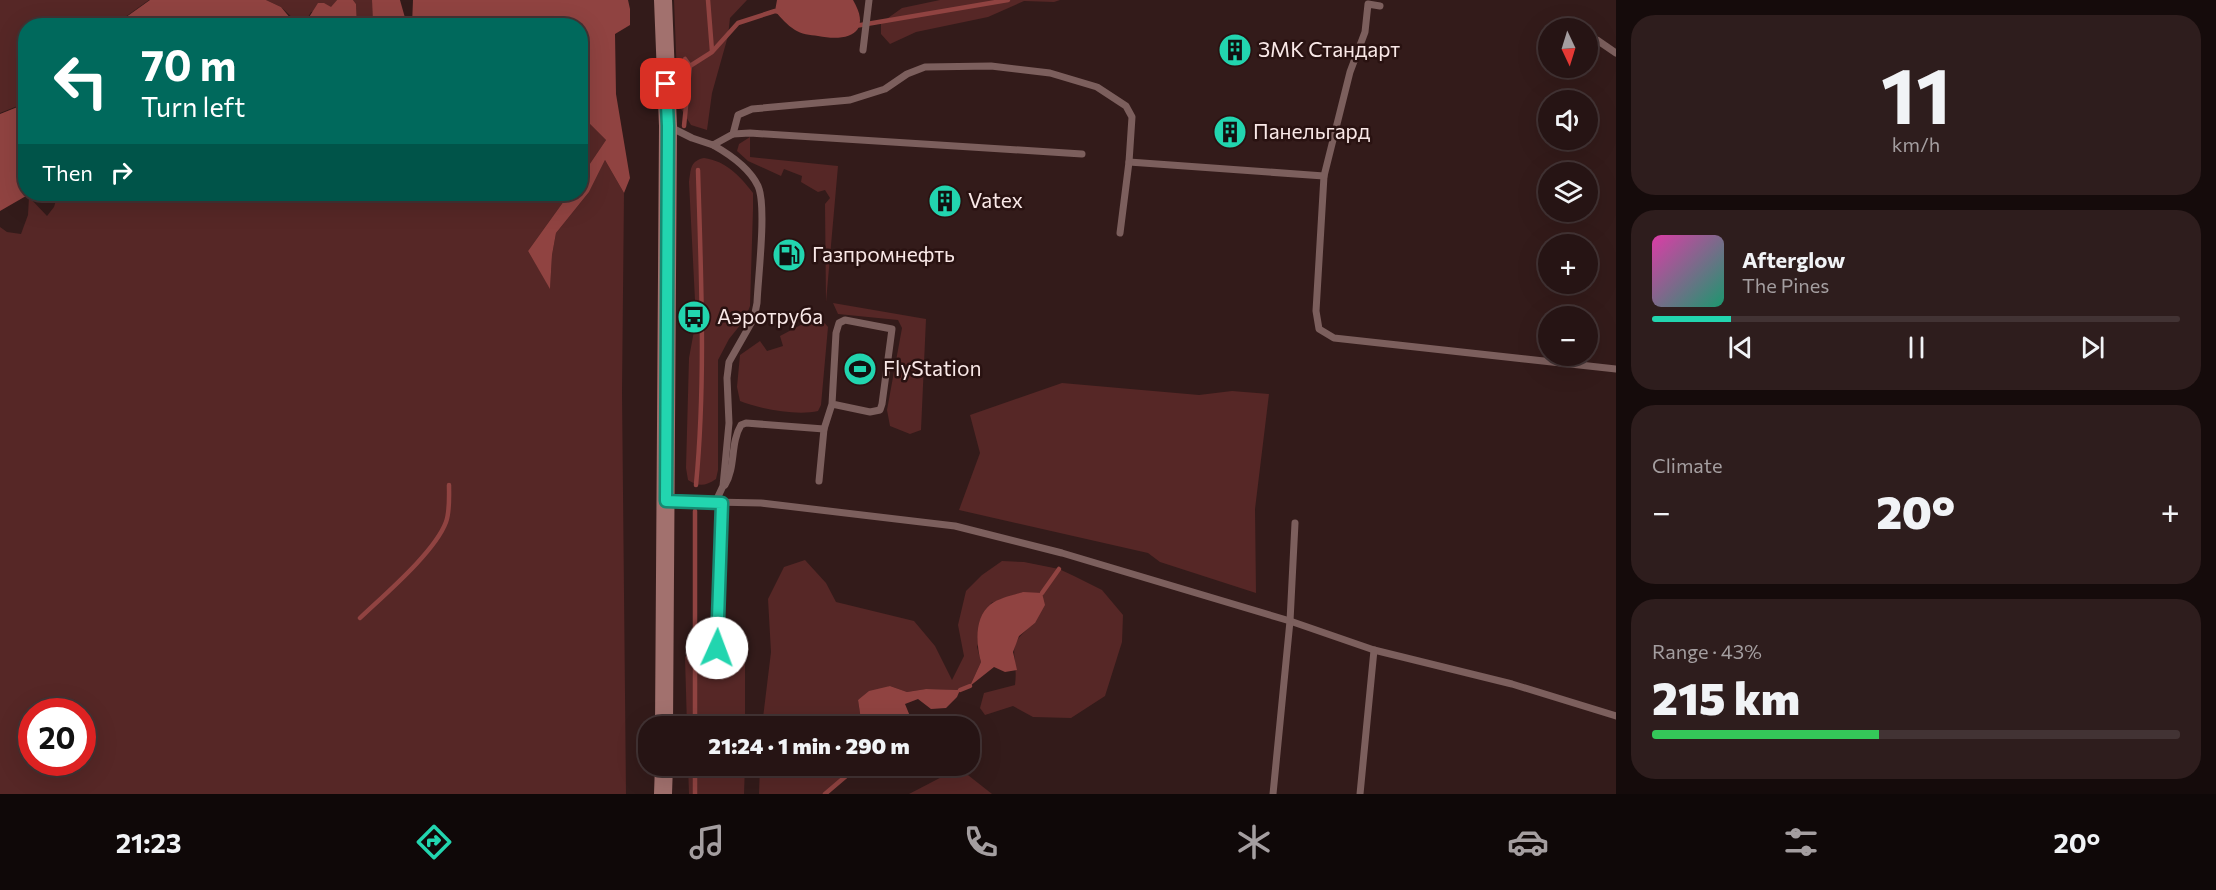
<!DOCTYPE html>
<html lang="en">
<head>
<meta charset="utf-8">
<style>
	:root { --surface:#261414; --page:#2e1d1d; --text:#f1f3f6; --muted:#a49ea0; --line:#423334; --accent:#22d5af }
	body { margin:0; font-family:Commissioner,sans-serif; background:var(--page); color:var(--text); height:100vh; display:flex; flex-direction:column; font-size:22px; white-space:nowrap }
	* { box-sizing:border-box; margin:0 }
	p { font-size:20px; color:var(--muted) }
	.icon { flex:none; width:33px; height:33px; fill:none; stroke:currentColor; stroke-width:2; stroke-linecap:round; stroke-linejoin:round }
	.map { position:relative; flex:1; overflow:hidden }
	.drawer { display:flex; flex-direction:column; gap:15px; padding:15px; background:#150b0b; width:600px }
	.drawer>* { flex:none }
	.guide { position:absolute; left:18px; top:18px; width:570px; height:183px; border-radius:24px; box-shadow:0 6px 24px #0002,0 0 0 2px var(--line); background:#00695c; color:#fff; overflow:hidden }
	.needle { width:39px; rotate:176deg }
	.buttons { position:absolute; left:1538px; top:18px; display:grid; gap:12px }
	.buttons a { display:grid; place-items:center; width:60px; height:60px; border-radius:50%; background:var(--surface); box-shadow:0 6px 24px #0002,0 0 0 2px var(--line); font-size:30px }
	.speed { position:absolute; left:18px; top:698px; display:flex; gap:12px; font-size:30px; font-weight:700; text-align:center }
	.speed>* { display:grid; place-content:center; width:78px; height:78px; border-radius:50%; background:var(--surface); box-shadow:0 6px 24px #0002,0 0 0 2px var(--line); line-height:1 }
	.speed .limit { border:9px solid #d22; background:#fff; color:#111 }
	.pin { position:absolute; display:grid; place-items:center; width:51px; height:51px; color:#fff; margin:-26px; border-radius:12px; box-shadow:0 3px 9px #0006 }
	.me { position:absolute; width:66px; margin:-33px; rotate:2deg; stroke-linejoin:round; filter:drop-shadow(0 0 4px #0008) }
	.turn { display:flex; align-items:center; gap:21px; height:126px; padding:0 24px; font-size:27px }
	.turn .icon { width:78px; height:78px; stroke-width:2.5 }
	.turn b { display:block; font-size:42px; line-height:51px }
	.then { display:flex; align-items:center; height:57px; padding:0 24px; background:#0003; gap:12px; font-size:22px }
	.big { font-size:45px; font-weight:800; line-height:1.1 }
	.drawer .tile { flex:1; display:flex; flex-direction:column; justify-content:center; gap:9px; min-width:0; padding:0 21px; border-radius:24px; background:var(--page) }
	.drawer .dial { align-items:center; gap:0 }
	.dial b { font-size:78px; line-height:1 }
	.song { display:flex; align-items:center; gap:18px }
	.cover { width:72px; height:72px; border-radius:9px; background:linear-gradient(135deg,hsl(320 70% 55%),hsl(160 70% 35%)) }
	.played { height:6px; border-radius:3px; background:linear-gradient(90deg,var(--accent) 15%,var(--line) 15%) }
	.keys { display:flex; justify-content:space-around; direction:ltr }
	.heat { display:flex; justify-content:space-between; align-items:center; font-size:33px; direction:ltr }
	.charge { height:9px; border-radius:4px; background:linear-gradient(90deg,#34c759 43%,var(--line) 0) }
	.trip { position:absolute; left:638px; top:716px; width:342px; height:60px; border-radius:24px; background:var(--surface); box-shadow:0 6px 24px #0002,0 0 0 2px var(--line); font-weight:800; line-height:60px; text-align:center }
	.tab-bar { display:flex; height:96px; justify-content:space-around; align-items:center; background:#0f0808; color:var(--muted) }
	.tab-bar .icon { width:42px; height:42px }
	.tab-bar .current { color:var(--accent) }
	.tab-bar b { font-size:27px; color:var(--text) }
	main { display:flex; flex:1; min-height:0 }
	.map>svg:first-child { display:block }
	.green { fill:#562726; fill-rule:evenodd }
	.water { fill:#904341 }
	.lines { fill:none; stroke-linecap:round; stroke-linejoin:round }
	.stream { stroke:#904341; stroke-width:4.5 }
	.lane { stroke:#7c5f5d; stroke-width:7 }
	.secondary { stroke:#a2716e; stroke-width:18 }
	.route-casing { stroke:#168a72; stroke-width:15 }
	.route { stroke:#22d5af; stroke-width:10 }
	.labels { text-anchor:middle; stroke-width:5; stroke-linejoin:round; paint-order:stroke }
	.poi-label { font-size:21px; fill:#f9e8e7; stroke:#291211; text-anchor:start }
</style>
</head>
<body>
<main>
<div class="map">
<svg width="1616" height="794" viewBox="0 0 1616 794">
	<rect width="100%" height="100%" fill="#331b1a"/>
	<g class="green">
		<path d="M0 0H149L114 25 26 26 25 103 0 113Z"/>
		<path d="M266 0H337L331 8 311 12 305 22 298 23 281 7Z"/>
		<path d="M353 0H372L373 25H357L356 4Z"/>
		<path d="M674 0H747L730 18 728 36 712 93 707 130 691 125 678 104Z"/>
		<path d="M940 0H1060L1054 2 1024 1 988 17 916 32 890 44 881 34V23L902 8Z"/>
		<path d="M581 115 606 140 581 177Z"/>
		<path d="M750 137V157L838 166 826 302 825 204 830 198 825 190 818 192 801 182 802 176 784 169 781 176 748 161 737 151 739 144Z"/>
		<path d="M704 158C726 161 740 176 753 193V209L750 306 745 319 729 339 718 360V470L716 479C706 486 698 487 688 480L686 468 689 358 696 320 689 182C691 169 690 161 704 158Z"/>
		<path d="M605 160 624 193 622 392 626 794H0V227L7 232 21 234 28 215 29 197 47 216 54 207 58 194H569L528 251 550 288 552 255 556 233 589 192ZM32 711H82V762H32Z"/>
		<path d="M833 303 926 319 921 430 910 434 890 426 887 410 902 328 898 320 838 314Z"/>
		<path d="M812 319H821L828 327 821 405 818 411C797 416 760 409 740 401L737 387 740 355 760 341 767 351 783 346 780 336Z"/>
		<path d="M1062 383 1199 395 1232 391 1269 394 1255 509 1256 593 1160 562 1148 553 959 510 980 453 970 415Z"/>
		<path d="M805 560 826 583 836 602 914 621 935 646 952 680 964 656 958 625 966 591 982 575 1002 561 1024 562 1059 569 1074 576 1102 590 1123 615 1122 642 1105 696 1071 718 1033 717 1013 706 985 715 980 708 984 693 1015 685C1019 651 1002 648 1035 623L1023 592 991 603 977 647 981 662 970 686 960 690 926 689 907 692 890 686 858 700 862 726H762L771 652 768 599 784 567Z"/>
		<path d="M699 648 745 649V726H687L685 657 691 651Z"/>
		<path d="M688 765H745L744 794H689Z"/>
		<path d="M760 765H859L826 794H759Z"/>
		<path d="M959 768 992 794H909Z"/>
	</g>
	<g class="water">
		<path d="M150 0H266L281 7 291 19 298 23 306 22 318 3H324L331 7 337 0H353L356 4 357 25H115Z"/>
		<path d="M372 0H400L407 25H373Z"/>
		<path d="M413 0H628L630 9V25L615 34 616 94 630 178 624 193 605 160 589 192 556 233 552 255 550 289 528 251 569 194H580L581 177 606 140 581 115 580 26 412 25Z"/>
		<path d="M777 0H853C873 34 847 42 818 36 810 35 801 34 795 30 787 25 781 18 775 11Z"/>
		<path d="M25 104 26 194H54L43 200 26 196 0 211V114Z"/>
		<path d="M1023 592 1042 593 1045 605 1035 623 1019 636 1013 652 1017 670 1005 672 994 667 970 686 981 662C976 644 974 617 991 604 999 598 1014 595 1023 592Z"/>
		<path d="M890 686 907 692 926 689 960 690 957 697 946 708 931 709 918 699 905 704 914 726H862L858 700 869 691Z"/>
	</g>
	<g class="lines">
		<g class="stream">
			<path d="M708 0 712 51"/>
			<path d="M855 26 1008 0"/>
			<path d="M685 59 690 66 712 52 738 23 775 11 780 12"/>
			<path d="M684 126 690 66"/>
			<path d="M696 485C706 380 701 275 698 170"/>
			<path d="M695 511V726"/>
			<path d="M1042 593 1059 569"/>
			<path d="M360 618C384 595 435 552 446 522 450 511 449 496 449 485"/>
			<path d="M960 690 970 686"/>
			<path d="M695 765V794"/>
			<path d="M825 794 859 765"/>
		</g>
		<g class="lane">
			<path d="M1380 6 1368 4 1365 32 1350 72 1324 176 1316 311 1319 329 1334 338 1616 369"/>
			<path d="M1556 26 1564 28"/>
			<path d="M1587 36 1597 40 1616 53"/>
			<path d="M863 50 869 0"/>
			<path d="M670 127 692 138 713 145 733 134 738 115 752 109 850 100 885 89 907 74 925 67 991 66 1050 73 1097 87 1126 106 1132 117 1129 162 1324 176"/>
			<path d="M733 134 750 133 1082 154"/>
			<path d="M713 145C729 154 750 169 758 186 767 206 758 277 757 303L754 318 729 362 727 378 729 423 723 486 715 503"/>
			<path d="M1120 233 1129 162"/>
			<path d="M819 481 824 429 832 404 836 333 839 323 845 320 892 329 882 404 880 410 870 412 832 404"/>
			<path d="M725 485C736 467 730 443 741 425L746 423 824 429"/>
			<path d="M666 501 761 503 955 526 1062 553 1290 621 1374 650 1512 684 1616 716"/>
			<path d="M717 648 722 503"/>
			<path d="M1273 794 1290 621 1295 523"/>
			<path d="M1360 794 1374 650"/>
		</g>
		<g class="secondary">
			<path d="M663 0 668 126 664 726"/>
			<path d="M663 794 664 765"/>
		</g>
	</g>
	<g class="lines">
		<g class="route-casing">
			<path id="route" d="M666 84 668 126 666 501 722 503 717 648"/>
		</g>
		<use href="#route" class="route"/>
	</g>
	<defs>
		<g id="building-disc" transform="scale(1.725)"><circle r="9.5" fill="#22d5af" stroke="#291211"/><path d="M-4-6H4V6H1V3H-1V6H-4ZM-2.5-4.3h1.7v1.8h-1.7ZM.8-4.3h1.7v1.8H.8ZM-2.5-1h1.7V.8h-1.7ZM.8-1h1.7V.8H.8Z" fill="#111"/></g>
		<g id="fuel-disc" transform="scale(1.725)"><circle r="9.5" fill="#22d5af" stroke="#291211"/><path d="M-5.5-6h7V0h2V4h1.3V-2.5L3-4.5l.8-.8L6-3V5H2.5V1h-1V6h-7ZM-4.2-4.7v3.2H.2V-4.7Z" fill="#111"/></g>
		<g id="bus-disc" transform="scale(1.725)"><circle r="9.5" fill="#22d5af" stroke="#291211"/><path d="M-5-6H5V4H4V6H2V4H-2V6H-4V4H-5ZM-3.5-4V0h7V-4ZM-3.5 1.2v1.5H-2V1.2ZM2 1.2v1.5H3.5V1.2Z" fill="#111"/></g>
		<g id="stadium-disc" transform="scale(1.725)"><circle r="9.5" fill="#22d5af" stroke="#291211"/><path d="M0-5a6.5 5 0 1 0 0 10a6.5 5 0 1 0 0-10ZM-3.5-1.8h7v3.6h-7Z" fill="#111"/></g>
	</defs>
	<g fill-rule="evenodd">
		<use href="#building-disc" x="1235" y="50"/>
		<use href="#building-disc" x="1230" y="132"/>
		<use href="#building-disc" x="945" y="201"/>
		<use href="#fuel-disc" x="789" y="255"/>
		<use href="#bus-disc" x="694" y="317"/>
		<use href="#stadium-disc" x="860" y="369"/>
	</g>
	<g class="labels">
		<g class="poi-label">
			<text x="1258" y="57">ЗМК Стандарт</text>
			<text x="1253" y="139">Панельгард</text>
			<text x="968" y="208">Vatex</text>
			<text x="812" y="262">Газпромнефть</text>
			<text x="717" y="324">Аэротруба</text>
			<text x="883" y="376">FlyStation</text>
		</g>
	</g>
</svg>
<div class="buttons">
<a><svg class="needle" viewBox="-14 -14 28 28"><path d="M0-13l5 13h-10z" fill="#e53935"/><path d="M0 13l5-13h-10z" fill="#a49ea0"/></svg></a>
<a><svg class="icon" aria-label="sound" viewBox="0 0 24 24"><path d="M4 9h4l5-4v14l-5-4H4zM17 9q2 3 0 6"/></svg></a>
<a><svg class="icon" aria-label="layers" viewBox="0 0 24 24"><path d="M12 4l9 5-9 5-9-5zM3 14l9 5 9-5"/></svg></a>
<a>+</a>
<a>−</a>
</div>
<div class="speed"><div class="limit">20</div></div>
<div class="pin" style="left:666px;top:84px;background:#d93025"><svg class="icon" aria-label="arrive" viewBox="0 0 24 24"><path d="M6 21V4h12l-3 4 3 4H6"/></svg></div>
<svg class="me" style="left:717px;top:648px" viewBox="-20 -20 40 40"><circle r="19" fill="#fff"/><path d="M0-13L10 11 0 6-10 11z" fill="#22d5af"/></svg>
<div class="trip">21:24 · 1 min · 290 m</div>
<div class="guide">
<div class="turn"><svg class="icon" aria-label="left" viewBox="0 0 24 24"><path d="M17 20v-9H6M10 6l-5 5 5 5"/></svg><div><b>70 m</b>Turn left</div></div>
<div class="then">Then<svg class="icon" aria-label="right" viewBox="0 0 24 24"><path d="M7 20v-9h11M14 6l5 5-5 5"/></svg></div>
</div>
</div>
<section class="drawer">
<div class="tile dial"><b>11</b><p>km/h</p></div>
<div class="tile">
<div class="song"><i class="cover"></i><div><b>Afterglow</b><p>The Pines</p></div></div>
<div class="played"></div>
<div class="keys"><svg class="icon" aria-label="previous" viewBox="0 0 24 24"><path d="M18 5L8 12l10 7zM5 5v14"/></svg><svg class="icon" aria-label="pause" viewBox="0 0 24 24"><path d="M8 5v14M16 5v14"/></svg><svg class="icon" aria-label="next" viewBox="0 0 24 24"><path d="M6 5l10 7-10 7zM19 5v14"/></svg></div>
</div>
<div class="tile"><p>Climate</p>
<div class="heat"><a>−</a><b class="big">20°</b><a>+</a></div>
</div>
<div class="tile"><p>Range · 43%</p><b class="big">215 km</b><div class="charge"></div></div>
</section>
</main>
<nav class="tab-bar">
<b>21:23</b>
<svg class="icon current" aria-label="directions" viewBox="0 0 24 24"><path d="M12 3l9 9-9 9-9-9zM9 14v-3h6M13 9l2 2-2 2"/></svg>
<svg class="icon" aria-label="music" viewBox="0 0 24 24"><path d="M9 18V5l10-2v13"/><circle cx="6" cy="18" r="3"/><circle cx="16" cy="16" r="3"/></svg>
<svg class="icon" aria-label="phone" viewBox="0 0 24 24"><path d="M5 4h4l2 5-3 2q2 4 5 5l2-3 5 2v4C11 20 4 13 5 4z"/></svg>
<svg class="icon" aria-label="climate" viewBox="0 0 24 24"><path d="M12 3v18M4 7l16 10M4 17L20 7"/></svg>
<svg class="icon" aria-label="car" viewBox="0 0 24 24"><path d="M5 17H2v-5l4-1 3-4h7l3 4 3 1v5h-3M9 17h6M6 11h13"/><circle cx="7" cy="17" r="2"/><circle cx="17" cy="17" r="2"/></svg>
<svg class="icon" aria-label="filters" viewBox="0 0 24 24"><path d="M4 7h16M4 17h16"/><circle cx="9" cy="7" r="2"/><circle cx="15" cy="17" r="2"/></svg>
<b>20°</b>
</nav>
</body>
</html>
